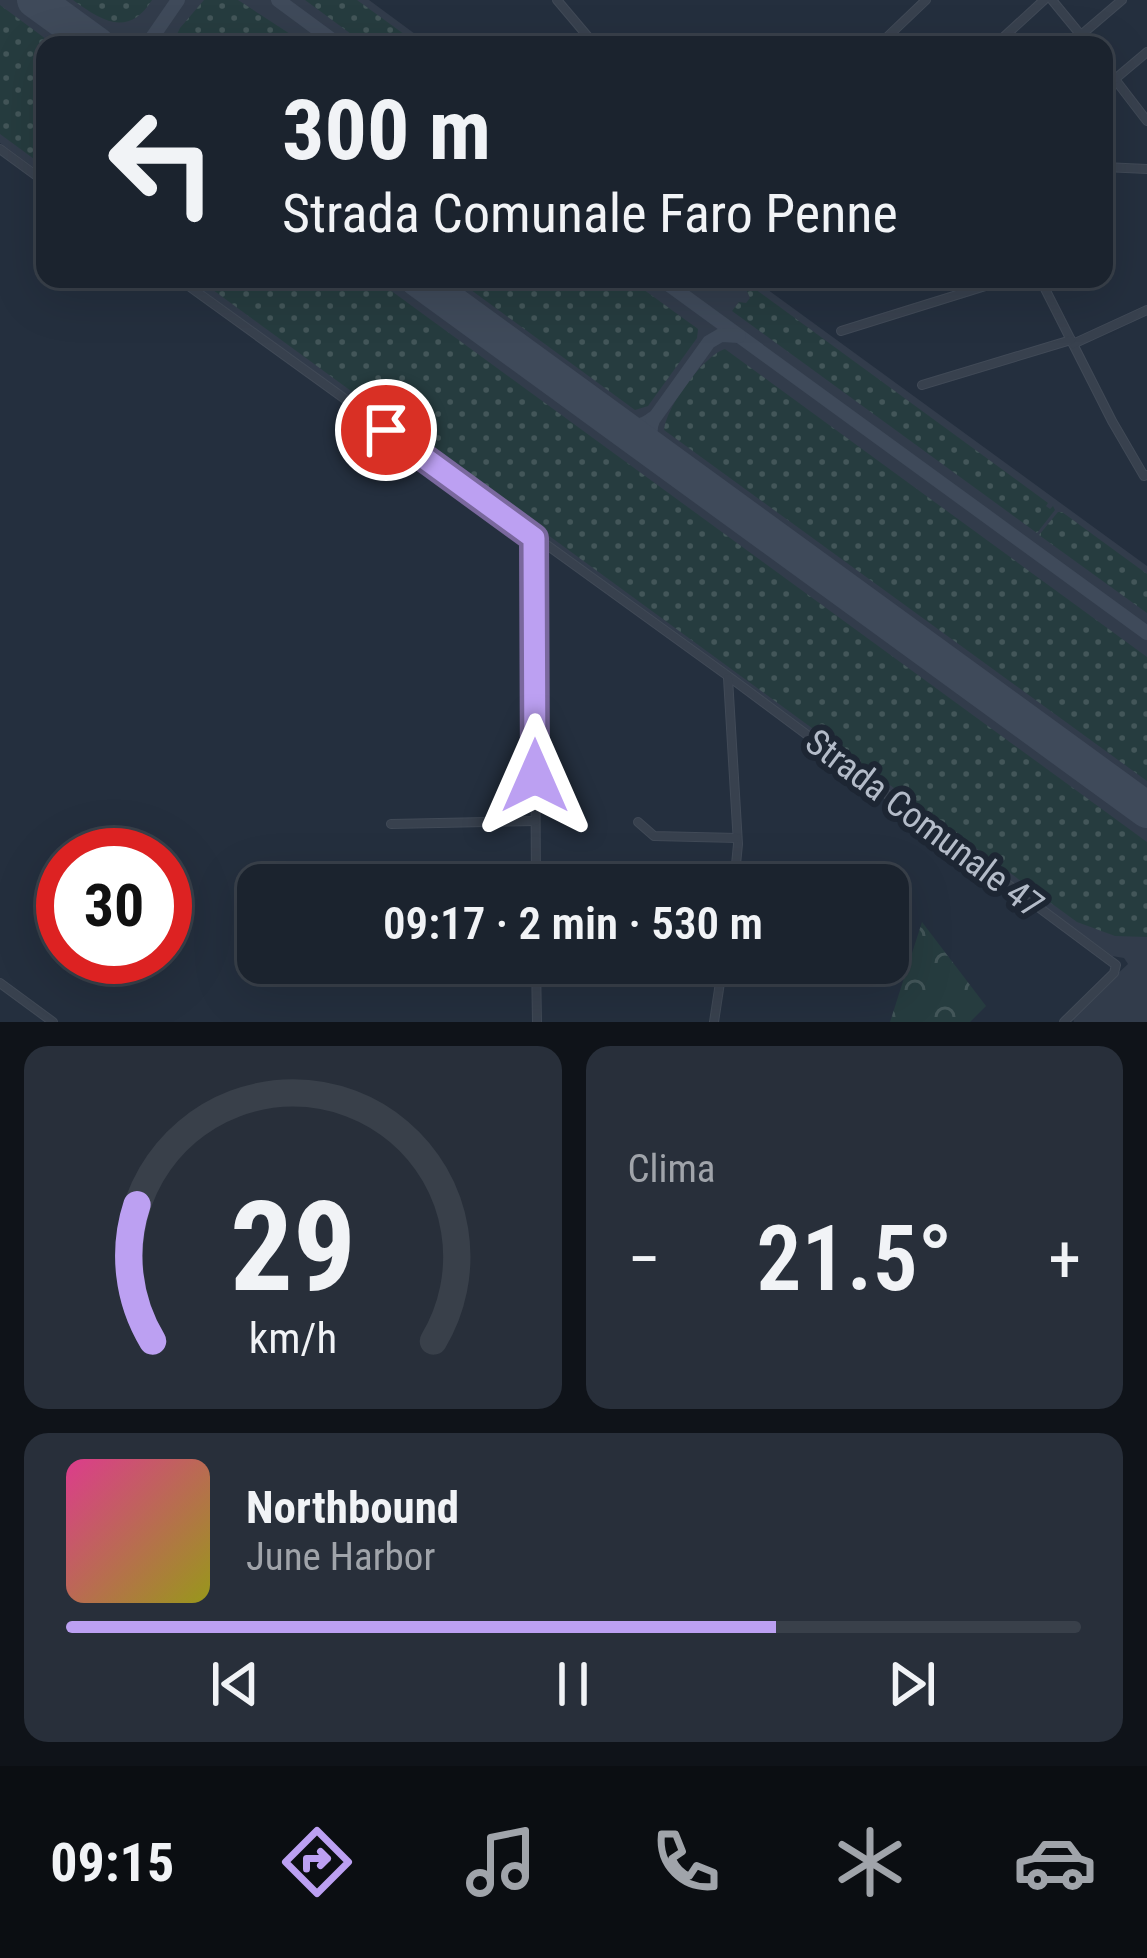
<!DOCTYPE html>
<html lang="it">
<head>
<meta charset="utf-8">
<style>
	:root { --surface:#1b232e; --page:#282f3a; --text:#f1f3f6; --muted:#a0a4aa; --line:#39404a; --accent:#bca0f2 }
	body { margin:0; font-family:"Roboto Condensed",sans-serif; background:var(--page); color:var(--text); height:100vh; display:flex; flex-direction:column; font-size:45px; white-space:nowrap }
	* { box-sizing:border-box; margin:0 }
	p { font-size:39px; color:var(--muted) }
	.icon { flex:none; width:66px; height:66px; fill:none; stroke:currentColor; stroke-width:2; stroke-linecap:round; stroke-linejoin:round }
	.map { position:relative; height:1022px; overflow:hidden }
	.sheet { display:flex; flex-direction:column; gap:24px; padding:24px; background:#0f1319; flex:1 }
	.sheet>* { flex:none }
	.top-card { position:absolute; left:36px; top:36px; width:1077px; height:252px; border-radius:24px; box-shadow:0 12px 48px #0002,0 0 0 3px var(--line); background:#1b232e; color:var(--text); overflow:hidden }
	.speed { position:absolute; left:36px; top:828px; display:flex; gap:24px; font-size:60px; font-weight:700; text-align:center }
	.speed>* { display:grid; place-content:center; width:156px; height:156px; border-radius:50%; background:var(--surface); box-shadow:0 12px 48px #0002,0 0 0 3px var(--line); line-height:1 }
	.speed .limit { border:18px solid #d22; background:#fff; color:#111 }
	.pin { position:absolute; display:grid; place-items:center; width:102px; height:102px; color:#fff; margin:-51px; border:6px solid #fff; border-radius:50%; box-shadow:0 3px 12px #0007 }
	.me { position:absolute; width:132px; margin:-66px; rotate:0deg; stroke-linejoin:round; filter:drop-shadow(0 0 9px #0008) }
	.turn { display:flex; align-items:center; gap:42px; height:252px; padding:0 48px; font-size:54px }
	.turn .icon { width:156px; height:156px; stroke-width:2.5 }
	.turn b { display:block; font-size:84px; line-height:102px }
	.big { font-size:90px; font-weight:600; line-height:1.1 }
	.sheet .widget { flex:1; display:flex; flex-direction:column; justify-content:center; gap:18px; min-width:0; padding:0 42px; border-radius:24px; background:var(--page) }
	.sheet .dial { align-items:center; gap:0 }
	.dial svg { height:312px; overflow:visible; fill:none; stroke:var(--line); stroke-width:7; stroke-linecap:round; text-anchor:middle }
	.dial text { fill:var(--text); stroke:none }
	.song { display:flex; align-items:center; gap:36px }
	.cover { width:144px; height:144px; border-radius:18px; background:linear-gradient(135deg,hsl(330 70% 55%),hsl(60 70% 35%)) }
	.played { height:12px; border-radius:6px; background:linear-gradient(90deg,var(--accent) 70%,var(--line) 70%) }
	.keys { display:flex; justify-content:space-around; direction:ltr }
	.heat { display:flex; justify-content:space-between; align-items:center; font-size:66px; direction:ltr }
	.sheet .tiles { flex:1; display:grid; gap:24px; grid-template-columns:1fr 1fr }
	.widget:last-child { grid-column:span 2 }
	.trip { position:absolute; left:237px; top:864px; width:672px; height:120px; border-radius:24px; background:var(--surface); box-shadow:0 12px 48px #0002,0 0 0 3px var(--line); font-weight:600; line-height:120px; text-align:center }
	.tabs { display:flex; height:192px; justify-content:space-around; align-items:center; background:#0b0e12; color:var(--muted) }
	.tabs .icon { width:84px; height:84px }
	.tabs .selected { color:var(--accent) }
	.tabs b { font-size:54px; color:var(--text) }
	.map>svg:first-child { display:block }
	.airport { fill:#323c4b }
	.grass { fill:url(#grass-dots) }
	.forest { fill:url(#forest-crowns) }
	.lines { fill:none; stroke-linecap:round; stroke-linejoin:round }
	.taxiway { stroke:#3f4a5a; stroke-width:14 }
	.runway { stroke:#3f4a5a; stroke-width:36 }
	.minor-casing { stroke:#414a57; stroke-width:10 }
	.minor { stroke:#38414e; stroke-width:8 }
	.route-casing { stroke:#7a689d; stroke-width:30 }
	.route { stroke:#bca0f2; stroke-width:21 }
	.labels { text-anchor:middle; stroke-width:12; stroke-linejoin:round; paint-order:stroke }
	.street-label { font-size:36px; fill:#b4bcc9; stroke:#1d2633 }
</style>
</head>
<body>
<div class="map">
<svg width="1147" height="1022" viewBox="0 0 1147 1022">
	<defs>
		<pattern id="grass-dots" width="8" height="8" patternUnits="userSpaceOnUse" patternTransform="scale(3)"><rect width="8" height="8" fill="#263c3f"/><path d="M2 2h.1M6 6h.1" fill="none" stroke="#435659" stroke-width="1.8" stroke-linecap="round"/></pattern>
		<pattern id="forest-crowns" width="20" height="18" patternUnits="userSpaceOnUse" patternTransform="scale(3)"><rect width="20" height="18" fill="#263c3f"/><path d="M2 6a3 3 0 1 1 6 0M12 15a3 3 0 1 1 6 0" fill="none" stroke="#435659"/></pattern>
	</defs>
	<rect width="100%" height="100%" fill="#242f3e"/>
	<g class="airport">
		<path d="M0 0H369L430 45H45V176L0 143Z"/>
		<path d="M187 279H753L1147 566V1022H1074L1072 1016 1128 964 1124 958 1112 956Z"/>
	</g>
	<g class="grass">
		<path d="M73 0H152C128 38 102 21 73 0Z"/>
		<path d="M204 0H238L307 45H172L180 28Z"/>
		<path d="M305 0H357L419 45H366Z"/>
		<path d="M0 5 54 45H45V167L0 134Z"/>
		<path d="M198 279H375L1147 842V937L1115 936 1077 922Z"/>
		<path d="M456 279H629L698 329 697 338 648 406 635 410Z"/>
		<path d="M751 286 1048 503 1046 506 1050 509 1053 506 1055 510 1037 533 732 311 739 302 746 303 750 298 747 291Z"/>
		<path d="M725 349 1147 657V781L664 430C666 407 703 356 725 349Z"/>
		<path d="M1058 512H1062L1147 574V613L1039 535Z"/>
	</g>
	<path class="forest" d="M922 922 986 1006 970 1022H890Z"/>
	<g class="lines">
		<g class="taxiway">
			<path d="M278 0 339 45"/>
			<path d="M147 45 178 0"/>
			<path d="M661 279 1147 633"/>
			<path d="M608 418C625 425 638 431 653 418"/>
			<path d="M667 460C655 448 646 437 653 420L709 342 721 335 739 336"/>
			<path d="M1139 804 1147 808"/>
		</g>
		<g class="runway">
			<path d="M35 0 97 45"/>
			<path d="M418 279 1147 810"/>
		</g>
		<g class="minor-casing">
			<g id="minor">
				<path d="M557 0 595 45"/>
				<path d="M1052 0 1089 45"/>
				<path d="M1081 35 1122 0"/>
				<path d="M884 40 926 0"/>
				<path d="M995 45 1044 0"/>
				<path d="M1104 65 1147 121"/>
				<path d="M1115 79 1147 52"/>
				<path d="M0 149 45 182"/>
				<path d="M1104 167 1147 169"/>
				<path d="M179 279 728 676 1116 965 1114 973 1064 1022"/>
				<path d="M1040 279 1112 421 1144 476 1147 475"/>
				<path d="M841 331 1008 279"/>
				<path d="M1073 344 1147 310"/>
				<path d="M922 385 1071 340"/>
				<path d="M534 539 536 885"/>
				<path d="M728 678 738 844 734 885"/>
				<path d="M638 822 654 836 737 838"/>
				<path d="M391 824 535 821"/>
				<path d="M536 963 537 1022"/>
				<path d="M0 983 53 1022"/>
				<path d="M714 1022 723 963"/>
			</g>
		</g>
		<use href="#minor" class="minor"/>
	</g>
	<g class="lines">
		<g class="route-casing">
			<path id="route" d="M386 430 534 538 535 776"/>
		</g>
		<use href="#route" class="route"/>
	</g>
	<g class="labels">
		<g class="street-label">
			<text transform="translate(925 823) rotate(37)" y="13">Strada Comunale 47</text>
		</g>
	</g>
</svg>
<div class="speed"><div class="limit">30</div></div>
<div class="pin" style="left:386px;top:430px;background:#d93025"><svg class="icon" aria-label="arrive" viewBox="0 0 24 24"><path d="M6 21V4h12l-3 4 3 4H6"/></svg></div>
<svg class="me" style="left:535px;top:776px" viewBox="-20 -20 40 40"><path d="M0-17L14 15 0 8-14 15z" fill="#bca0f2" stroke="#fff" stroke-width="4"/></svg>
<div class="trip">09:17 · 2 min · 530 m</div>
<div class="top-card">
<div class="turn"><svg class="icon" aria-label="left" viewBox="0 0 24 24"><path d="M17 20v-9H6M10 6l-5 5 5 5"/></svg><div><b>300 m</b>Strada Comunale Faro Penne</div></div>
</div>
</div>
<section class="sheet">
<div class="tiles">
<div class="widget dial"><svg viewBox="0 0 100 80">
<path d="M14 69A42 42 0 1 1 86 69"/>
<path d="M14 69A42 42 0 0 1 10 34" stroke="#bca0f2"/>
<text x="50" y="56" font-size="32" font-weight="700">29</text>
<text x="50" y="72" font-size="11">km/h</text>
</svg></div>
<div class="widget"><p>Clima</p>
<div class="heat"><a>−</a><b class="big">21.5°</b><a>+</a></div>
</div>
<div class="widget">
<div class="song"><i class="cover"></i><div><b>Northbound</b><p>June Harbor</p></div></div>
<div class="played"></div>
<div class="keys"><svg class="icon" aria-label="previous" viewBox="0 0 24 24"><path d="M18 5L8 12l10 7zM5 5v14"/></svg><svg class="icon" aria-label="pause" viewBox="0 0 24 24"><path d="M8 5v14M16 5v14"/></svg><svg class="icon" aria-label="next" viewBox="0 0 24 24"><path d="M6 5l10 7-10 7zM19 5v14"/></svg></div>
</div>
</div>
</section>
<nav class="tabs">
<b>09:15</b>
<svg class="icon selected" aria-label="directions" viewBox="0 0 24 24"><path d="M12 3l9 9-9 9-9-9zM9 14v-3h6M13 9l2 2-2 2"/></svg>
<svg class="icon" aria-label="music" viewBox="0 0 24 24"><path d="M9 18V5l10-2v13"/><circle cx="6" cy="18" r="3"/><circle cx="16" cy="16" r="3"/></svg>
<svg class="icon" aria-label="phone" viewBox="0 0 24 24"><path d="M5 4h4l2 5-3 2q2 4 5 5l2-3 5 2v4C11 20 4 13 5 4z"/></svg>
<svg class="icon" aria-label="climate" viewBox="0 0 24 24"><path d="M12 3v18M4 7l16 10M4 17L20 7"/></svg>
<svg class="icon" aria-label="car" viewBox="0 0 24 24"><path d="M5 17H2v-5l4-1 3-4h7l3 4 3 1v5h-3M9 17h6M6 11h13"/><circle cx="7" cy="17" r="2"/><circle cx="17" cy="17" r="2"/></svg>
</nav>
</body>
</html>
